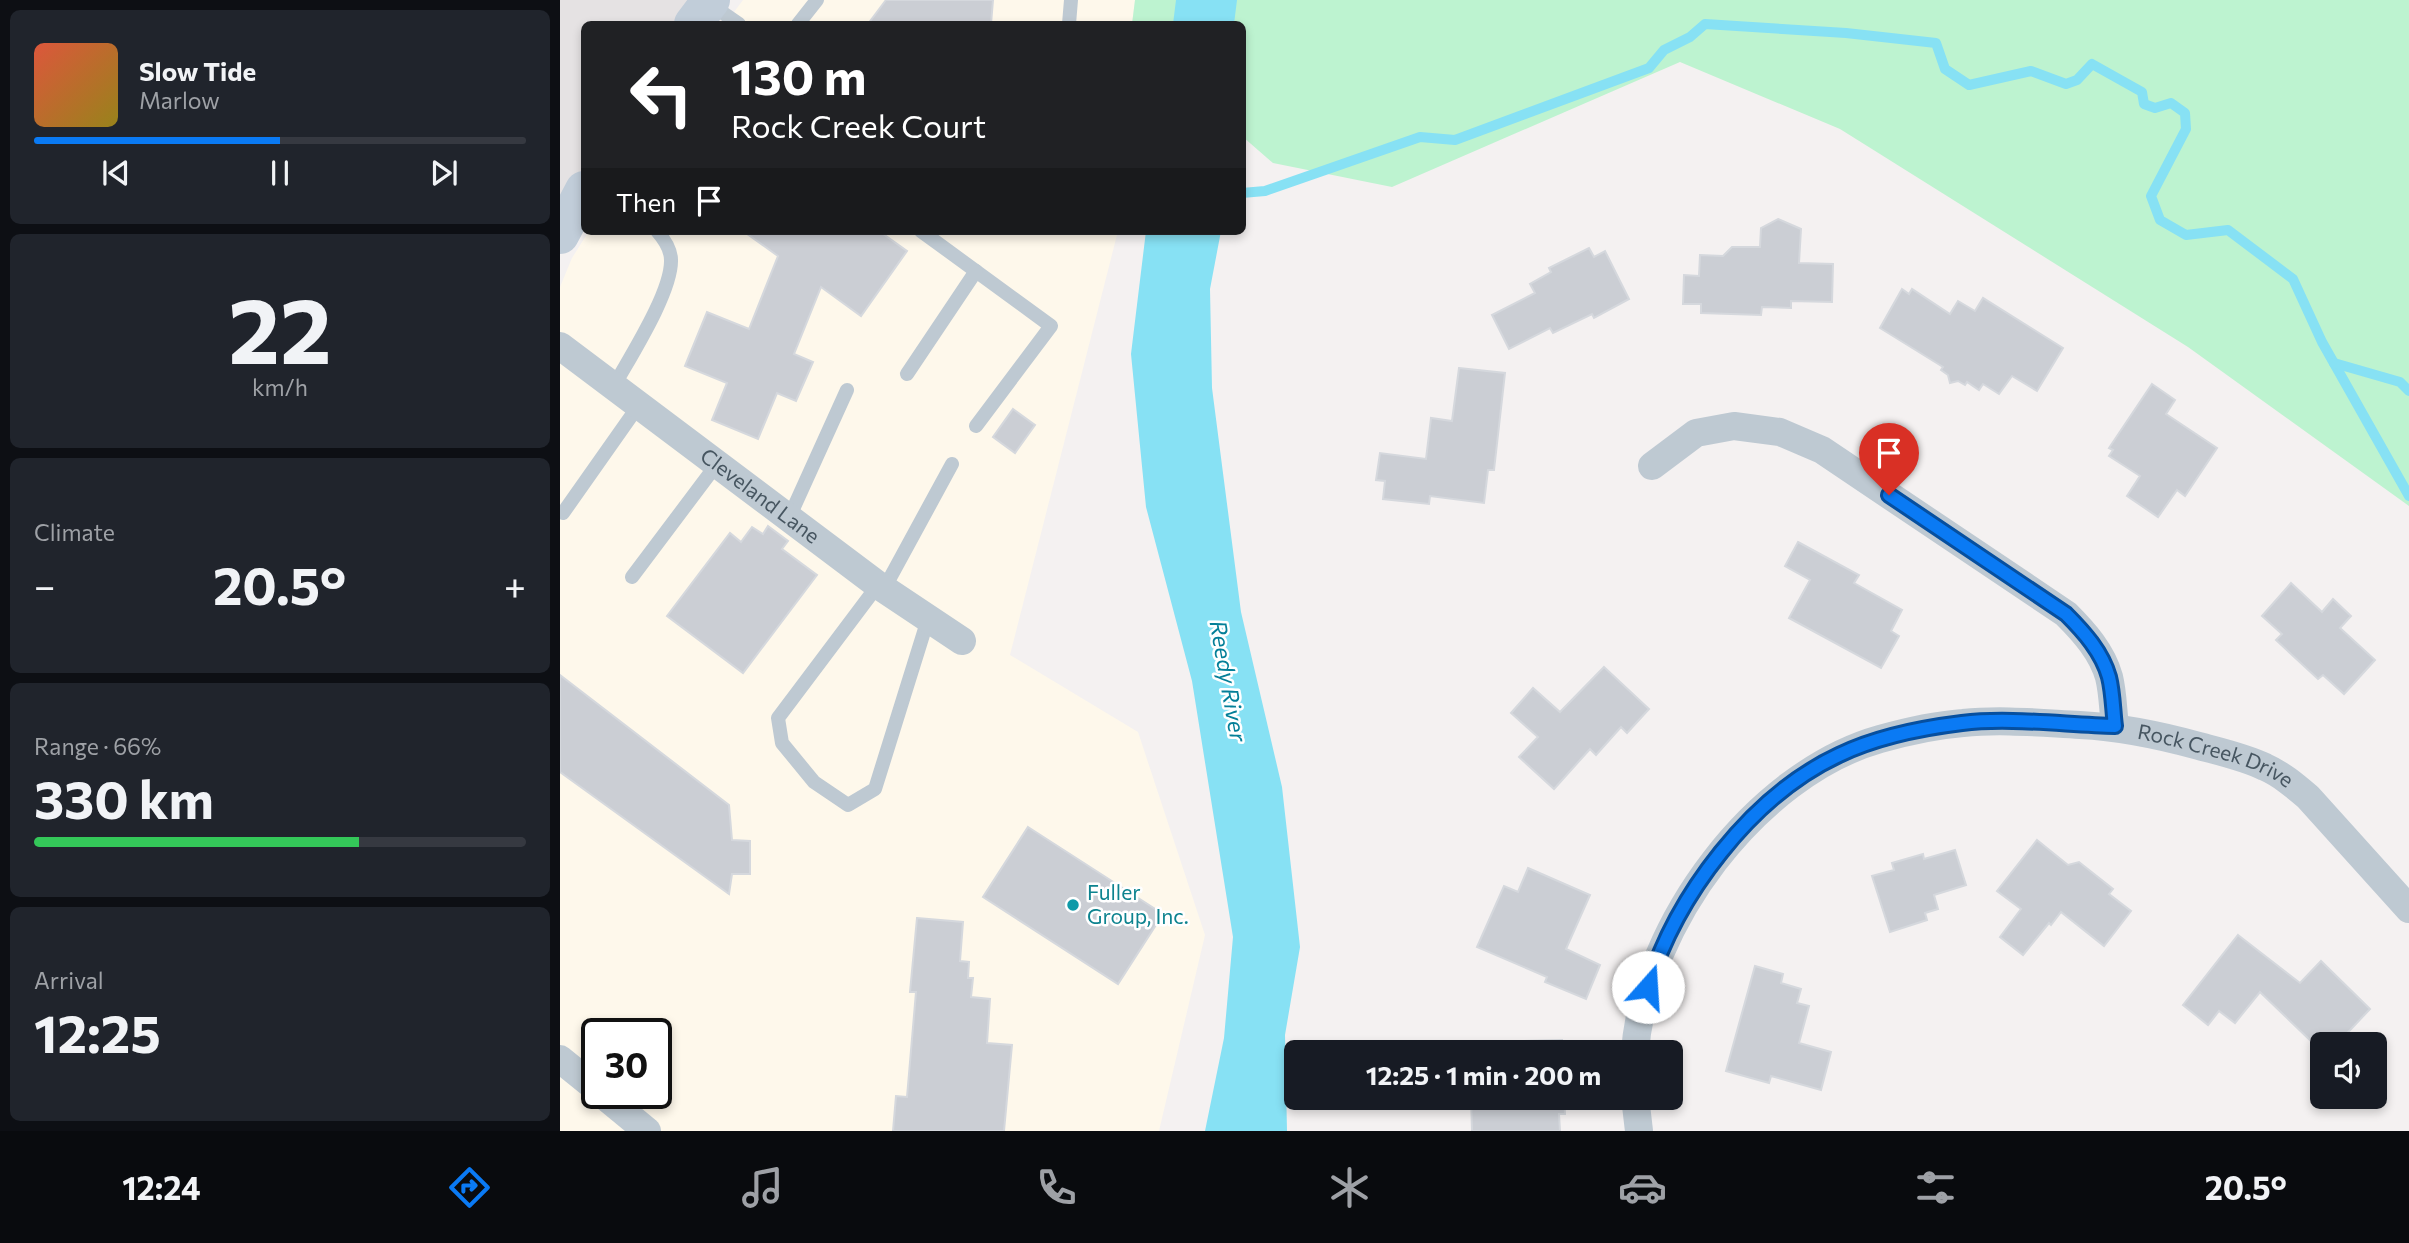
<!DOCTYPE html>
<html lang="en">
<head>
<meta charset="utf-8">
<style>
	:root { --surface:#171b24; --page:#20242c; --text:#f1f3f6; --muted:#9ea1a6; --line:#363941; --accent:#0a7af4 }
	body { margin:0; font-family:Commissioner,sans-serif; background:var(--page); color:var(--text); height:100vh; display:flex; flex-direction:column; font-size:26px; white-space:nowrap }
	* { box-sizing:border-box; margin:0 }
	p { font-size:23px; color:var(--muted) }
	.icon { flex:none; width:38px; height:38px; fill:none; stroke:currentColor; stroke-width:2; stroke-linecap:round; stroke-linejoin:round }
	.map { position:relative; flex:1; overflow:hidden }
	.panel { display:flex; flex-direction:column; gap:10px; padding:10px; background:#0d0f14; width:560px }
	.panel>* { flex:none }
	.top-card { position:absolute; left:21px; top:21px; width:665px; height:214px; border-radius:10px; box-shadow:0 4px 10px #0003; background:#202124; color:#fff; overflow:hidden }
	.controls { position:absolute; left:1750px; top:1032px; display:grid; gap:14px }
	.controls a { display:grid; place-items:center; width:77px; height:77px; border-radius:10px; background:var(--surface); box-shadow:0 4px 10px #0003; font-size:35px }
	.speed { position:absolute; left:21px; top:1018px; display:flex; gap:14px; font-size:35px; font-weight:700; text-align:center }
	.speed>* { display:grid; place-content:center; width:91px; height:91px; border-radius:50%; background:var(--surface); box-shadow:0 4px 10px #0003; line-height:1 }
	.speed .limit { border:4px solid #111; border-radius:10px; background:#fff; color:#111 }
	.pin { position:absolute; display:grid; place-items:center; width:60px; height:60px; color:#fff; margin:-72px -30px; border-radius:50% 50% 50% 0; rotate:-45deg; box-shadow:0 0 7px #0007 }
	.pin .icon { rotate:45deg }
	.me { position:absolute; width:77px; margin:-38px; rotate:19deg; stroke-linejoin:round; filter:drop-shadow(0 0 5px #0008) }
	.turn { display:flex; align-items:center; gap:24px; height:147px; padding:0 35px; font-size:32px }
	.turn .icon { width:91px; height:91px; stroke-width:2.5 }
	.turn b { display:block; font-size:49px; line-height:60px }
	.then { display:flex; align-items:center; height:66px; padding:0 35px; background:#0003; gap:14px; font-size:26px }
	.big { font-size:52px; font-weight:700; line-height:1.1 }
	.panel .widget { flex:1; display:flex; flex-direction:column; justify-content:center; gap:10px; min-width:0; padding:0 24px; border-radius:10px; background:var(--page) }
	.panel .dial { align-items:center; gap:0 }
	.dial b { font-size:91px; line-height:1 }
	.song { display:flex; align-items:center; gap:21px }
	.cover { width:84px; height:84px; border-radius:10px; background:linear-gradient(135deg,hsl(10 70% 55%),hsl(50 70% 35%)) }
	.played { height:7px; border-radius:4px; background:linear-gradient(90deg,var(--accent) 50%,var(--line) 50%) }
	.keys { display:flex; justify-content:space-around; direction:ltr }
	.heat { display:flex; justify-content:space-between; align-items:center; font-size:38px; direction:ltr }
	.charge { height:10px; border-radius:5px; background:linear-gradient(90deg,#34c759 66%,var(--line) 0) }
	.trip { position:absolute; left:724px; top:1040px; width:399px; height:70px; border-radius:10px; background:var(--surface); box-shadow:0 4px 10px #0003; font-weight:700; line-height:70px; text-align:center }
	.tab-bar { display:flex; height:112px; justify-content:space-around; align-items:center; background:#090b0e; color:var(--muted) }
	.tab-bar .icon { width:49px; height:49px }
	.tab-bar .selected { color:var(--accent) }
	.tab-bar b { font-size:32px; color:var(--text) }
	main { display:flex; flex:1; min-height:0 }
	.map>svg:first-child { display:block }
	.commercial { fill:#fef8eb; fill-rule:evenodd }
	.education { fill:#e5e2e3 }
	.green { fill:#bdf3d0 }
	.water { fill:#87e1f4 }
	.lines { fill:none; stroke-linecap:round; stroke-linejoin:round }
	.stream { stroke:#87e1f4; stroke-width:10 }
	.building { fill:#cbced4; stroke:#d5d8dd; stroke-width:2 }
	.lane { stroke:#bec9d2; stroke-width:14 }
	.street { stroke:#bec9d2; stroke-width:28 }
	.secondary { stroke:#c1cdd9; stroke-width:38 }
	.route-casing { stroke:#064f9f; stroke-width:18 }
	.route { stroke:#0a7af4; stroke-width:12 }
	.culture-dot { fill:#0f9aa8; stroke:#fff; stroke-width:2.5 }
	.labels { text-anchor:middle; stroke-width:5; stroke-linejoin:round; paint-order:stroke }
	.street-label { font-size:21px; fill:#475661; stroke:#fff }
	.culture-label { font-size:21px; fill:#0d838f; stroke:#fff; text-anchor:start }
	.water-label { font-size:23px; font-style:italic; fill:#047f98; stroke:#fff }
</style>
</head>
<body>
<main>
<section class="panel">
<div class="widget">
<div class="song"><i class="cover"></i><div><b>Slow Tide</b><p>Marlow</p></div></div>
<div class="played"></div>
<div class="keys"><svg class="icon" aria-label="previous" viewBox="0 0 24 24"><path d="M18 5L8 12l10 7zM5 5v14"/></svg><svg class="icon" aria-label="pause" viewBox="0 0 24 24"><path d="M8 5v14M16 5v14"/></svg><svg class="icon" aria-label="next" viewBox="0 0 24 24"><path d="M6 5l10 7-10 7zM19 5v14"/></svg></div>
</div>
<div class="widget dial"><b>22</b><p>km/h</p></div>
<div class="widget"><p>Climate</p>
<div class="heat"><a>−</a><b class="big">20.5°</b><a>+</a></div>
</div>
<div class="widget"><p>Range · 66%</p><b class="big">330 km</b><div class="charge"></div></div>
<div class="widget"><p>Arrival</p><b class="big">12:25</b></div>
</section>
<div class="map">
<svg width="1849" height="1131" viewBox="0 0 1849 1131">
	<rect width="100%" height="100%" fill="#f4f1f1"/>
	<g class="commercial">
		<path d="M183 0H575L572 24H165Z"/>
		<path d="M29 231H558L450 655 578 732 645 935 599 1131H0V287L12 258ZM37 1034H96V1094H37Z"/>
	</g>
	<path class="education" d="M0 0H151L133 24H24V190L0 235Z"/>
	<path class="green" d="M575 0H1849V506L1628 347 1280 129 1120 62 832 187 713 163 683 137 682 24H572Z"/>
	<g class="water">
		<path d="M616 0H677L674 24H613Z"/>
		<path d="M586 231H661L650 289 652 388 681 612 722 787 740 947 725 1035 727 1131H645L664 1038 673 937 632 681 586 507 571 354Z"/>
	</g>
	<g class="lines">
		<g class="stream">
			<path d="M682 193 705 191 860 137 895 140 1089 68 1104 50 1130 37 1145 24 1286 33 1376 43 1385 69 1409 85 1471 71 1506 84 1517 80 1532 64 1582 92 1584 104 1595 108 1611 103 1625 113 1626 129 1591 196 1600 220 1626 235 1668 230 1733 279 1762 342 1849 496"/>
			<path d="M1774 363 1840 382 1849 391"/>
		</g>
	</g>
	<g class="building">
		<path d="M326 0H433L431 24H308Z"/>
		<path d="M1218 219 1241 229 1239 263 1273 264 1272 302 1231 301V308L1202 307 1201 315 1141 313V304H1123L1124 275 1139 276 1140 255 1163 256 1172 247H1200L1201 228Z"/>
		<path d="M183 231H319L347 251 301 316 261 287 234 354 253 362 236 401 217 393 198 439 152 420 167 383 125 366 147 312 189 329 218 256Z"/>
		<path d="M1029 248 1034 257 1045 251 1069 299 1034 318 1032 314 993 333 990 328 949 349 932 315 975 293 970 284 991 272 989 268Z"/>
		<path d="M1342 289 1349 294 1352 289 1390 314 1398 301 1415 311 1423 298 1503 348 1477 391 1452 376 1439 394 1423 384 1419 390 1407 382 1405 385 1398 381 1390 383 1388 375 1381 370 1383 367 1320 328Z"/>
		<path d="M899 368 945 373 934 470H928L924 503 870 496 869 504 823 499 825 481 816 480 820 453 866 459 871 418 892 421Z"/>
		<path d="M1592 384 1615 400 1606 414 1657 448 1625 496 1617 490 1598 517 1567 496 1580 476 1549 456 1553 450 1549 448Z"/>
		<path d="M453 409 475 425 455 453 433 437Z"/>
		<path d="M208 526 228 541 222 549 257 575 183 673 107 616 170 533 181 542 192 527 203 534Z"/>
		<path d="M1238 542 1299 575 1294 583 1342 610 1331 631 1339 636 1321 668 1229 618 1250 580 1225 566Z"/>
		<path d="M1731 583 1762 612 1773 599 1791 616 1780 628 1815 660 1784 694 1763 675 1758 679 1716 640 1722 634 1702 616Z"/>
		<path d="M1044 667 1089 709 1067 733 1061 727 1036 755 1030 749 994 789 959 757 978 737 951 713 973 688 1000 712Z"/>
		<path d="M0 675 169 805 172 840 190 841V874H172L169 894 0 772Z"/>
		<path d="M468 827 603 914 558 984 423 897Z"/>
		<path d="M1477 840 1508 865 1519 862 1553 889 1549 894 1571 911 1544 946 1501 912 1491 925 1489 923 1463 955 1440 937 1461 909 1437 891Z"/>
		<path d="M1395 850 1406 885 1374 895 1378 909 1365 913 1367 920 1330 932 1312 876 1334 870 1332 863 1363 854 1364 859Z"/>
		<path d="M968 868 1030 895 1006 949 1040 965 1026 999 985 982 987 977 917 947 944 886 958 892Z"/>
		<path d="M357 918 403 922 400 961 409 962 408 978H413L411 997 430 999 427 1043 452 1045 444 1131H333L336 1096 347 1097 356 992H350Z"/>
		<path d="M1678 935 1740 983 1761 961 1810 1009 1776 1045H1755L1700 992 1675 1023 1659 1011 1648 1025 1623 1005Z"/>
		<path d="M1195 966 1223 974 1221 983 1241 989 1237 1003 1249 1006 1239 1043 1271 1052 1261 1090 1211 1076 1209 1083 1166 1071Z"/>
		<path d="M1002 1040V1052H962L961 1041Z"/>
		<path d="M911 1097H1004L1005 1114H999L1000 1131H912Z"/>
	</g>
	<g class="lines">
		<g class="lane">
			<path d="M150 4 179 24"/>
			<path d="M238 24 257 0"/>
			<path d="M509 24 511 0"/>
			<path d="M361 231 491 326 416 426"/>
			<path d="M347 374 416 271"/>
			<path d="M54 386C70 357 112 292 111 260 111 249 104 239 97 231"/>
			<path d="M3 513 79 405"/>
			<path d="M229 518 287 390"/>
			<path d="M72 577 157 464"/>
			<path d="M318 585 218 718 222 743 254 782 288 805 315 789 368 619"/>
			<path d="M324 589 392 464"/>
		</g>
		<g class="street">
			<path id="s1" d="M0 346 318 585 402 641"/>
			<path d="M1092 466 1136 433 1174 426 1220 432 1262 450 1506 614C1524 632 1542 652 1549 677 1553 693 1553 711 1555 726"/>
			<path id="s2" d="M1075 1052C1084 925 1196 774 1320 739 1345 732 1378 725 1403 723 1442 719 1481 723 1520 725 1561 727 1599 735 1639 746 1661 752 1684 757 1705 767 1721 774 1735 786 1748 797L1849 909"/>
			<path d="M0 1059 37 1089"/>
			<path d="M42 1094 87 1131"/>
			<path d="M1075 1097 1079 1131"/>
		</g>
		<g class="secondary">
			<path d="M133 24 151 0"/>
			<path d="M0 235 24 190"/>
		</g>
	</g>
	<g class="lines">
		<g class="route-casing">
			<path id="route" d="M1088 987C1116 896 1191 796 1279 755 1316 737 1361 728 1402 723 1449 717 1507 725 1555 726 1553 711 1553 693 1549 677 1542 652 1524 632 1506 614L1329 495"/>
		</g>
		<use href="#route" class="route"/>
	</g>
	<circle class="culture-dot" cx="513" cy="905" r="7"/>
	<g class="labels">
		<g class="street-label">
			<text dy="7" stroke="none"><textPath href="#s1" startOffset="250">Cleveland Lane</textPath></text>
			<text dy="7" stroke="none"><textPath href="#s2" startOffset="760">Rock Creek Drive</textPath></text>
		</g>
		<g class="culture-label">
			<text x="527" y="900">Fuller<tspan x="527" dy="24">Group, Inc.</tspan></text>
		</g>
		<g class="water-label">
			<text transform="translate(668 681) rotate(80)" y="8">Reedy River</text>
		</g>
	</g>
</svg>
<div class="controls">
<a><svg class="icon" aria-label="sound" viewBox="0 0 24 24"><path d="M4 9h4l5-4v14l-5-4H4zM17 9q2 3 0 6"/></svg></a>
</div>
<div class="speed"><div class="limit">30</div></div>
<div class="pin" style="left:1329px;top:495px;background:#d93025"><svg class="icon" aria-label="arrive" viewBox="0 0 24 24"><path d="M6 21V4h12l-3 4 3 4H6"/></svg></div>
<svg class="me" style="left:1088px;top:987px" viewBox="-20 -20 40 40"><circle r="19" fill="#fff"/><path d="M0-13L10 11 0 6-10 11z" fill="#0a7af4"/></svg>
<div class="trip">12:25 · 1 min · 200 m</div>
<div class="top-card">
<div class="turn"><svg class="icon" aria-label="left" viewBox="0 0 24 24"><path d="M17 20v-9H6M10 6l-5 5 5 5"/></svg><div><b>130 m</b>Rock Creek Court</div></div>
<div class="then">Then<svg class="icon" aria-label="arrive" viewBox="0 0 24 24"><path d="M6 21V4h12l-3 4 3 4H6"/></svg></div>
</div>
</div>
</main>
<nav class="tab-bar">
<b>12:24</b>
<svg class="icon selected" aria-label="directions" viewBox="0 0 24 24"><path d="M12 3l9 9-9 9-9-9zM9 14v-3h6M13 9l2 2-2 2"/></svg>
<svg class="icon" aria-label="music" viewBox="0 0 24 24"><path d="M9 18V5l10-2v13"/><circle cx="6" cy="18" r="3"/><circle cx="16" cy="16" r="3"/></svg>
<svg class="icon" aria-label="phone" viewBox="0 0 24 24"><path d="M5 4h4l2 5-3 2q2 4 5 5l2-3 5 2v4C11 20 4 13 5 4z"/></svg>
<svg class="icon" aria-label="climate" viewBox="0 0 24 24"><path d="M12 3v18M4 7l16 10M4 17L20 7"/></svg>
<svg class="icon" aria-label="car" viewBox="0 0 24 24"><path d="M5 17H2v-5l4-1 3-4h7l3 4 3 1v5h-3M9 17h6M6 11h13"/><circle cx="7" cy="17" r="2"/><circle cx="17" cy="17" r="2"/></svg>
<svg class="icon" aria-label="filters" viewBox="0 0 24 24"><path d="M4 7h16M4 17h16"/><circle cx="9" cy="7" r="2"/><circle cx="15" cy="17" r="2"/></svg>
<b>20.5°</b>
</nav>
</body>
</html>
